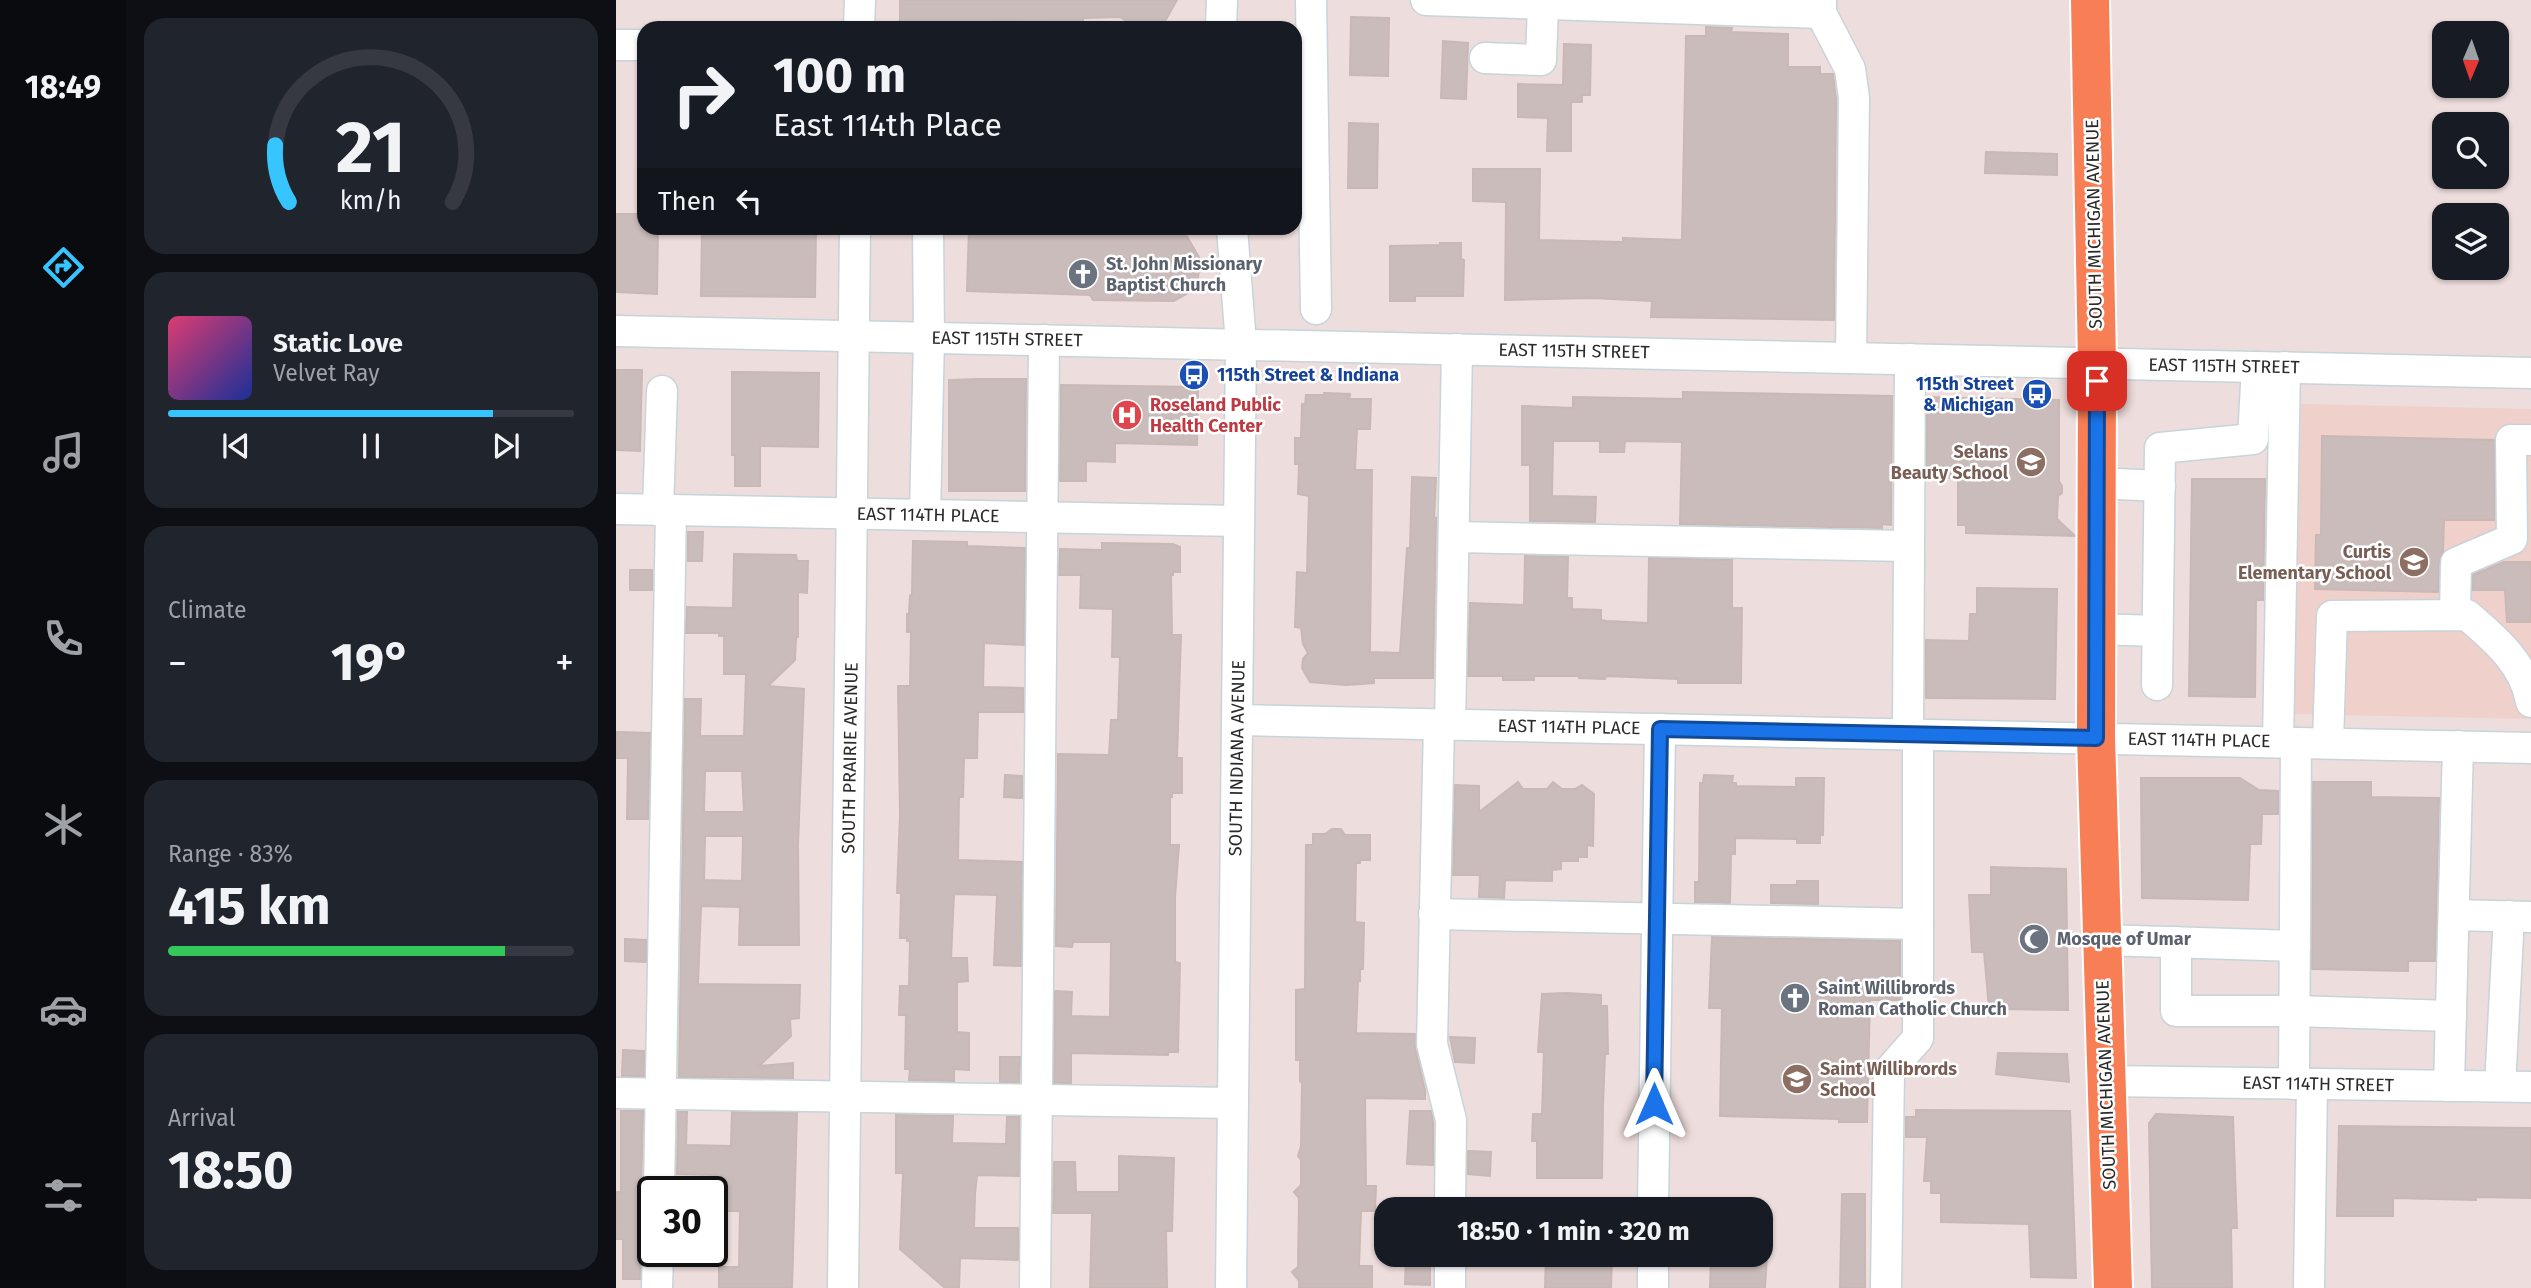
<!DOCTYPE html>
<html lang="en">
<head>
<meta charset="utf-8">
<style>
	:root { --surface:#171b24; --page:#20242c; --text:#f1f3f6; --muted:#9ea1a6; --line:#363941; --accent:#37c5ff }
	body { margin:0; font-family:"Fira Sans",sans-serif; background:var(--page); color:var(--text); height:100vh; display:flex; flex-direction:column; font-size:26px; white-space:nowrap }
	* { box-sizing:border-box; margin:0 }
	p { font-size:23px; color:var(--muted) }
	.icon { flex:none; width:38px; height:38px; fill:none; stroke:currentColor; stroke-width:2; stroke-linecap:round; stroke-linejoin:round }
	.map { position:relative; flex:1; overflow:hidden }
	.side { display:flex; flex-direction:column; gap:18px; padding:18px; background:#0d0f14; width:490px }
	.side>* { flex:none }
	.hud { position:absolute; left:21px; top:21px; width:665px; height:214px; border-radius:21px; box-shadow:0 2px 5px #0004; background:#171b24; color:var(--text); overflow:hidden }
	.needle { width:46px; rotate:182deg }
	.controls { position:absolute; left:1816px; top:21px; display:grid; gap:14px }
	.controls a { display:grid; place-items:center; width:77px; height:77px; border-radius:14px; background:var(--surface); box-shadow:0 2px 5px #0004; font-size:35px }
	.speed { position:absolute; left:21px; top:1176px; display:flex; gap:14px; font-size:35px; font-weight:700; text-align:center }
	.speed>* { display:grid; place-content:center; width:91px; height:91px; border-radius:50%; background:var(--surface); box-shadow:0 2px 5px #0004; line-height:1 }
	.speed .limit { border:4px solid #111; border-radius:10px; background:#fff; color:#111 }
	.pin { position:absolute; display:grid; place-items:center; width:60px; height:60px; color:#fff; margin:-30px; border-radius:14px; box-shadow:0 4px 10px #0006 }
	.me { position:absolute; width:77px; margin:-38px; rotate:0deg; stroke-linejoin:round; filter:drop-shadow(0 0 5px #0008) }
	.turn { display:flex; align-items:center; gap:24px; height:147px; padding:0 21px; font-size:32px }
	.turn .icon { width:91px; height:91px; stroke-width:2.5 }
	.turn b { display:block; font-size:49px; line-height:60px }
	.then { display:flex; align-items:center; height:66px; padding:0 21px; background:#0003; gap:14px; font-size:26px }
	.big { font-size:52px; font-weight:700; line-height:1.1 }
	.side .tile { flex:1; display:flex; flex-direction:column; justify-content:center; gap:10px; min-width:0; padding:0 24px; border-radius:21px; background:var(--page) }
	.side .dial { align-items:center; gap:0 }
	.dial svg { height:182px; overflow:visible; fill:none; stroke:var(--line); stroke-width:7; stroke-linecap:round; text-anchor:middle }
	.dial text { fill:var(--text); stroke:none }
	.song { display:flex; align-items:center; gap:21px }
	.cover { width:84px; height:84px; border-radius:10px; background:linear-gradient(135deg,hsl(340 70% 55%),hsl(230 70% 35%)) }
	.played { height:7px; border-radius:4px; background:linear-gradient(90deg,var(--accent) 80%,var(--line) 80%) }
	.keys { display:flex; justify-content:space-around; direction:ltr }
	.heat { display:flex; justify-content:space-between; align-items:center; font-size:38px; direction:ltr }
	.charge { height:10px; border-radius:5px; background:linear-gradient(90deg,#34c759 83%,var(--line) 0) }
	.trip { position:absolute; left:758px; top:1197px; width:399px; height:70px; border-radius:21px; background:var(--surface); box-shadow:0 2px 5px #0004; font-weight:700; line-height:70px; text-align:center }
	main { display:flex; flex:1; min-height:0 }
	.tab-bar { display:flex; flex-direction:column; width:126px; justify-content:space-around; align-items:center; background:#090b0e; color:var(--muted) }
	.tab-bar .icon { width:49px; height:49px }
	.tab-bar .current { color:var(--accent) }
	.tab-bar b { font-size:32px; color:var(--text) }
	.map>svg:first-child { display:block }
	.education { fill:#f0d0ca }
	.building { fill:#c9bcba; stroke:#c9b8b5; stroke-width:2; fill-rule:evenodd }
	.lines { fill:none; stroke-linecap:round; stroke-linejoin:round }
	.minor-casing { stroke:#c7d4d9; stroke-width:33 }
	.major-casing { stroke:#fff; stroke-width:42 }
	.minor { stroke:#fff; stroke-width:30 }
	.major { stroke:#f87e56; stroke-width:38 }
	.route-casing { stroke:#114b97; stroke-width:18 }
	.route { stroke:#1a73e8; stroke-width:12 }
	.labels { text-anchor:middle; stroke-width:5; stroke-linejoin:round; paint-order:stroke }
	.street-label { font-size:18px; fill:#2b2b2b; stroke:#fff }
	.worship-label { font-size:18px; font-weight:bold; fill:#5b616d; stroke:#fff; text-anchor:start }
	.transit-label { font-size:18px; font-weight:bold; fill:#164399; stroke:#fff; text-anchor:start }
	.health-label { font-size:18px; font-weight:bold; fill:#be3a42; stroke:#fff; text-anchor:start }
	.education-label { font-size:18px; font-weight:bold; fill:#785e54; stroke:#fff; text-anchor:end }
</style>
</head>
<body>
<main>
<nav class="tab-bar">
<b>18:49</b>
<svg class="icon current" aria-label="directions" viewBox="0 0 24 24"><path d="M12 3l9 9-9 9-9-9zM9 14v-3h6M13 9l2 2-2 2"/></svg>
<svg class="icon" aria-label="music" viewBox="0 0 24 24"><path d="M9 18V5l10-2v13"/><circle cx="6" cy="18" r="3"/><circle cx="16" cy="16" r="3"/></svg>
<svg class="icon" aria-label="phone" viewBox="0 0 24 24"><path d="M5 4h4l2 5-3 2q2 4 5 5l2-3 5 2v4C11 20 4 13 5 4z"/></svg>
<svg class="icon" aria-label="climate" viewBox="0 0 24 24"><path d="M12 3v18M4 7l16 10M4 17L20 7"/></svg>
<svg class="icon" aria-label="car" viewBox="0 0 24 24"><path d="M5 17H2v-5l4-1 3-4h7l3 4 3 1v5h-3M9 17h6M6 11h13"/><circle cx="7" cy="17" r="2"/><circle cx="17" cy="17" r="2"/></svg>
<svg class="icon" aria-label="filters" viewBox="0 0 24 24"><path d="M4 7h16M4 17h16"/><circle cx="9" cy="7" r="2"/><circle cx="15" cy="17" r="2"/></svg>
</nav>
<section class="side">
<div class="tile dial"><svg viewBox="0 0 100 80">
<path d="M14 69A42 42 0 1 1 86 69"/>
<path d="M14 69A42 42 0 0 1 8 44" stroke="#37c5ff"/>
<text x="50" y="56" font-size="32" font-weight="700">21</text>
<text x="50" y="72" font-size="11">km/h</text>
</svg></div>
<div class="tile">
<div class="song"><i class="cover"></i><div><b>Static Love</b><p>Velvet Ray</p></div></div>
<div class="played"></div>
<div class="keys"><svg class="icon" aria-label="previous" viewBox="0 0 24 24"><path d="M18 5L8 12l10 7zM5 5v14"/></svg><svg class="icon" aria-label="pause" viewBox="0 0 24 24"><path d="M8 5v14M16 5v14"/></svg><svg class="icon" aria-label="next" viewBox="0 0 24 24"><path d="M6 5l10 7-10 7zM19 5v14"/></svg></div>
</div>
<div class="tile"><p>Climate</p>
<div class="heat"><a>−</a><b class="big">19°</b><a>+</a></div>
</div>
<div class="tile"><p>Range · 83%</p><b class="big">415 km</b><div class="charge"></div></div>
<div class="tile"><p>Arrival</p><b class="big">18:50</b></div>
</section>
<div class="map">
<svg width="1915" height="1288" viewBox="0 0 1915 1288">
	<rect width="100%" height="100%" fill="#eddddc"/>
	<path class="education" d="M1685 404 1915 409V719L1678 714Z"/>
	<g class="building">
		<path d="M284 0H561L549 21 537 28H521L504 17 467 18V23L376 20V26L284 23Z"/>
		<path d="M735 17 773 18 772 76 734 75Z"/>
		<path d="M1090 27 1116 28 1115 32 1172 34V67H1204V74H1217L1220 99 1218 320 1035 317 1036 301 976 298 889 300 890 202 857 201V169H924L923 240 1007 242V238L1066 240 1070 36H1090Z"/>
		<path d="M827 41 852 43 850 99 825 98Z"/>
		<path d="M948 44 975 45 974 95H966V102H955V151H931L932 118 902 117V84L947 85Z"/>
		<path d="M733 123 762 124 761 188H732Z"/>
		<path d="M1370 152 1441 154V175L1369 173Z"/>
		<path d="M0 214H28V228H42L41 294 0 292Z"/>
		<path d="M86 228H200L199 297 85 296Z"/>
		<path d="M353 228H566L584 259 581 288 558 301 477 300 474 295 351 291Z"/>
		<path d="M824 243H845V259L848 260 847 296H799V301H774V246L824 245Z"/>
		<path d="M0 370H26L24 451 0 450Z"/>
		<path d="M116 372 203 373 202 447 144 446V486H119V455H116Z"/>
		<path d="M363 379H410L409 491H333V380Z"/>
		<path d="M445 385 582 387 581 445 499 443V462L470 461V481H444Z"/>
		<path d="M1067 392 1276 396 1275 525 1266 524V528L1064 524 1066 442 1009 441 1008 452H984V441H937L936 496 980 497 979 522 914 521V465H906V406L957 408V397L1067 399Z"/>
		<path d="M708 393 734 394 733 399H755L754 429H741L739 470H756L754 652 784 653 791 548H794L796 477 820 478 818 519 820 518 817 678H758V683L730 685 694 682 686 668 687 659 692 653 687 644 685 628 679 627 681 572 691 573 693 496 682 494 683 464H679V438H685L686 404H689L690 395H708Z"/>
		<path d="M1311 397 1443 400V481L1446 486V493L1442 496 1441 519 1459 536 1350 533V525H1342V478L1311 477Z"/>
		<path d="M1706 436 1878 440V520H1828L1827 552 1823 563 1822 592 1699 589 1700 535H1705Z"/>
		<path d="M1576 479H1649L1647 600H1640L1639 697 1573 696Z"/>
		<path d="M72 532H87L86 561H72Z"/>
		<path d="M297 541 351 542V546L409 548 408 645 368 643 367 687 407 688V712H362L361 758H348L347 797H343L342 860 406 862 405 966 378 965 381 895 338 894 335 958H351L352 981 341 982V1032L353 1033V1070L338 1069V1081L293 1080 294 1069H289L290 1015H283L284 986H293L294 941H291V938H284L285 893H281L284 814 282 686H294L295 632H291V614H293L294 596 296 594Z"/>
		<path d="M486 543 557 544 564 547V572H557V575H555L556 635H565L561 758H566V793H556V797H554V845H563L559 897V962L564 963 562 1052H552V1055L455 1053V1083H438L439 991 456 992 455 1016 494 1017 495 942H457L456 947 440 946 442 754 493 755 495 720H502L504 657H496L497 609 464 608 465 575H443L444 549 486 550Z"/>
		<path d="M118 554 180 555 181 561H192L191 593 182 592V637H180L179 660 152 686 188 689 182 845 183 945H123L124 907 85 906 82 984 184 985 183 1018 174 1019 175 1036 143 1066 177 1063V1078L63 1077 69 699H85L84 736H128L130 674H108V636H103V633H70L71 607 117 608ZM89 771H126L128 812H88ZM89 836H127L126 881 88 880Z"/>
		<path d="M909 556 952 557 951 598H956V609L985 610V620L991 621 1032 623 1033 558 1116 560V608H1126L1125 683H1062V679L990 676 989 679 963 678V676H918V680H887V676H852L854 603 908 605Z"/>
		<path d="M1888 562H1915V622H1891L1889 590H1857V575Z"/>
		<rect x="14" y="570" width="22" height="20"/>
		<path d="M1361 588 1441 589 1439 699 1310 698V640L1353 641 1354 614H1361Z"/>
		<path d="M1 732 34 733 32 819H11L12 758H0Z"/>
		<path d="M389 775 406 776V798L388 797Z"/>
		<path d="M1088 775 1117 776 1116 783H1120V786L1180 787V778H1208L1207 835H1204V843H1181V839L1119 838V854H1115L1114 903 1079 902V882H1083L1084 783H1087Z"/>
		<path d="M1525 778H1624L1643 790 1662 791V814H1646L1645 844H1634L1632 900 1526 898Z"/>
		<path d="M902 782 907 789H931L937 782 946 789H959L966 785 978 794 977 846 971 845V857H962V861H945V869L936 870V881L889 880 888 898 863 897 864 875H837L839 785 863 786V812Z"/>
		<path d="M1697 782H1755V797L1823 798 1819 961H1792V971L1696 969Z"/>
		<path d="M716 829H725L729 835H754V860H744V863H740L739 922 748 923 747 969H744V981H742L740 1033 799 1034V1048L809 1090V1099L749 1098 750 1186H760L759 1211H745L743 1266H756V1288H683V1281L676 1272 682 1267 683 1198 678 1192 685 1185V1160L682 1156 685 1146 686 1083 684 1081V1060H680V990L689 989 690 845H697V834H709Z"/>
		<path d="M1375 867 1450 869 1452 1010 1373 1009 1368 952H1356L1353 895H1375Z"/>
		<path d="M1181 881H1202V904L1155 903V885H1181Z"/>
		<path d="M1096 937 1284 941V1000H1254L1251 1122H1223V1119L1104 1116 1106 1008H1093Z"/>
		<path d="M9 939 30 940V962L9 961Z"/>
		<path d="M950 993 985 995V1006H991L992 1054H989L987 1104 986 1178H921V1141H916L917 1114H926L928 1052H922L926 994Z"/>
		<path d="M834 1037 859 1038 858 1063 839 1062Z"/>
		<path d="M7 1050 28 1051V1076H6Z"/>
		<path d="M1382 1053 1451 1054 1453 1082 1380 1074Z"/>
		<path d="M384 1057H404L403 1082H384Z"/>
		<path d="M1300 1110 1454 1111 1460 1278 1415 1277 1413 1224 1325 1222V1193H1315V1181H1308L1311 1137H1290V1117H1300Z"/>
		<path d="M5 1111H27L25 1192 29 1201V1240L24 1251V1279H7V1239H0L1 1192H5Z"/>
		<path d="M794 1111H815L817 1122V1165L791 1164Z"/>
		<path d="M62 1112H71L70 1145 115 1146 116 1112 181 1113 176 1288H103V1267H123L124 1211H100V1175L61 1174Z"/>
		<path d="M1540 1114 1617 1117 1621 1228H1615L1616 1288H1536L1533 1123Z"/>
		<path d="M280 1115 337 1116 336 1143 390 1144 391 1117H403V1176L361 1175 359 1194 358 1228H402V1260L344 1258 343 1288H329L284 1249 287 1173H280Z"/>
		<path d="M1723 1126 1915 1128V1198L1860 1197V1200L1777 1198V1216H1721Z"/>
		<path d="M852 1151 875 1152 874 1176 852 1174Z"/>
		<path d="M503 1156 558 1158 556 1231H550L551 1288H474L476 1213H437L438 1162H459L460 1192H503Z"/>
		<path d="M1226 1194H1249V1288H1224Z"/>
		<path d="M930 1255H996L995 1288H929Z"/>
		<path d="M1095 1255H1151L1149 1288H1094Z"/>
		<path d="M790 1259 814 1260V1285L789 1284Z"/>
	</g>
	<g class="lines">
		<g class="minor-casing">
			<g id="minor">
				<path d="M695 0 700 309"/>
				<path d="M810 0 1205 13"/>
				<path d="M1205 0V13L1234 69 1238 98 1235 358"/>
				<path d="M243 28 244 0"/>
				<path d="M605 28 606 0"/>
				<path d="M0 45H28"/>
				<path d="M869 58 925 60 927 4"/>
				<path d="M0 331 1915 373"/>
				<path d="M1481 483 1544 486"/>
				<path d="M0 509 623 521"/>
				<path d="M42 510 46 391"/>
				<path d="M309 515 313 338 312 228"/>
				<path d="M838 537 1292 546"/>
				<path d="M1839 615 1840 563 1896 539 1895 440H1915"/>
				<path d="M1480 629 1541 631"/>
				<path d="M1541 685 1544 448 1637 439 1641 367"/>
				<path d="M621 720 1915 748"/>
				<path d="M823 724 816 1044 835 1120 834 1209"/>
				<path d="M834 725 841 349"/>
				<path d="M1292 735 1294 359"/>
				<path d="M1662 742 1669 367"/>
				<path d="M1712 743 1716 616 1851 615C1879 639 1909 664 1915 702"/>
				<path d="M818 914 1302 924"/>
				<path d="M1838 915 1915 917"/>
				<path d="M1486 940 1679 946"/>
				<path d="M1560 942V1011H1679L1835 1016"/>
				<path d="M1490 1081 1915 1087"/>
				<path d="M1678 1084 1680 743"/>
				<path d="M1833 1086 1842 746"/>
				<path d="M1884 1086 1893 916"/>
				<path d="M0 1093 617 1103"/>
				<path d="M43 1192 55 510"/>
				<path d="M1037 1209 1044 729"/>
				<path d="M41 1288 42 1251"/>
				<path d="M227 1288 239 228"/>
				<path d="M419 1288 428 340"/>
				<path d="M615 1288 625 344 616 228"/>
				<path d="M834 1288V1255"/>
				<path d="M1037 1288V1255"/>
				<path d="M1270 1288 1273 1071 1302 1038V734"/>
				<path d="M1693 1288 1696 1084"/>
			</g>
		</g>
		<g class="major-casing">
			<path id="major" d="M1474 0 1481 363 1480 738 1497 1288"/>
		</g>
		<use href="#minor" class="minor"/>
		<use href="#major" class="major"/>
	</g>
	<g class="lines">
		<g class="route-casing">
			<path id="route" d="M1038 1104 1044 729 1480 738 1481 381"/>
		</g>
		<use href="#route" class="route"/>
	</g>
	<defs>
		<g id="church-disc" transform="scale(1.575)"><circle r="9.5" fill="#6b7280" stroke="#fff"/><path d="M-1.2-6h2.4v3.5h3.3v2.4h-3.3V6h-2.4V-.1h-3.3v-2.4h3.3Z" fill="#fff"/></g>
		<g id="bus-disc" transform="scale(1.575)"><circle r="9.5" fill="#1a4fb4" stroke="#fff"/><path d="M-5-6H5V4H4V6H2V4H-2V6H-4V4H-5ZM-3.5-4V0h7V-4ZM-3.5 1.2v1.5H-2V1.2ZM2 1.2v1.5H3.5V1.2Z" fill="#fff"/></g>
		<g id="hospital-disc" transform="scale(1.575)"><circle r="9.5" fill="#e0444e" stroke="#fff"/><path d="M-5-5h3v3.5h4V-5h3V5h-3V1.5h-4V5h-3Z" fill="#fff"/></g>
		<g id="school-disc" transform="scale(1.575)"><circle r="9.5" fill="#8d6e63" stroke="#fff"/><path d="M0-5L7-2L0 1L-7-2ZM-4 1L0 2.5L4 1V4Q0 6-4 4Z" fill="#fff"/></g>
		<g id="mosque-disc" transform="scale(1.575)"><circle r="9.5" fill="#6b7280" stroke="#fff"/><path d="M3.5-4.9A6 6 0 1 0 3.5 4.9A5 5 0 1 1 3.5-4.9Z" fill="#fff"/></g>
	</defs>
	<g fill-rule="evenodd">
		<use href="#church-disc" x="467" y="274"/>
		<use href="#bus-disc" x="578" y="375"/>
		<use href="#bus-disc" x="1421" y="394"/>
		<use href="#hospital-disc" x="511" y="415"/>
		<use href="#school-disc" x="1415" y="462"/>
		<use href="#school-disc" x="1798" y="562"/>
		<use href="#mosque-disc" x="1418" y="939"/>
		<use href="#church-disc" x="1179" y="998"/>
		<use href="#school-disc" x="1181" y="1079"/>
	</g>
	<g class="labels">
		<g class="street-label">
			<text transform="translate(1478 224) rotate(-91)" y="6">SOUTH MICHIGAN AVENUE</text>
			<text transform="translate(391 339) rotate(1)" y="6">EAST 115TH STREET</text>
			<text transform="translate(958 351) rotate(1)" y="6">EAST 115TH STREET</text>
			<text transform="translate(1608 366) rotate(1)" y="6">EAST 115TH STREET</text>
			<text transform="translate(312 515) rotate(1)" y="6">EAST 114TH PLACE</text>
			<text transform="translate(953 727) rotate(1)" y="6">EAST 114TH PLACE</text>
			<text transform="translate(1583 740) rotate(1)" y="6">EAST 114TH PLACE</text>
			<text transform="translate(234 758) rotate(-89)" y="6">SOUTH PRAIRIE AVENUE</text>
			<text transform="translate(621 758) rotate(-89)" y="6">SOUTH INDIANA AVENUE</text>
			<text transform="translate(1702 1084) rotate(1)" y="6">EAST 114TH STREET</text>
			<text transform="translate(1490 1085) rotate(-92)" y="6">SOUTH MICHIGAN AVENUE</text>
		</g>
		<g class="worship-label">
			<text x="490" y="270">St. John Missionary<tspan x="490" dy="21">Baptist Church</tspan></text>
			<text x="1441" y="945">Mosque of Umar</text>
			<text x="1202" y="994">Saint Willibrords<tspan x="1202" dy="21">Roman Catholic Church</tspan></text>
		</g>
		<g class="transit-label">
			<text x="601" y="381">115th Street &amp; Indiana</text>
			<text x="1398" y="390" text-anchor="end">115th Street<tspan x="1398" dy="21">&amp; Michigan</tspan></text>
		</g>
		<g class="health-label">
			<text x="534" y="411">Roseland Public<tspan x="534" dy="21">Health Center</tspan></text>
		</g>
		<g class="education-label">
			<text x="1392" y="458">Selans<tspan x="1392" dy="21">Beauty School</tspan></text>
			<text x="1775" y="558">Curtis<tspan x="1775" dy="21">Elementary School</tspan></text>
			<text x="1204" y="1075" text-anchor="start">Saint Willibrords<tspan x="1204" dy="21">School</tspan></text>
		</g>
	</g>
</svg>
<div class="controls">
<a><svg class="needle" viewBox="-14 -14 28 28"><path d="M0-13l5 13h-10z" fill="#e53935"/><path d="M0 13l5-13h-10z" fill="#9ea1a6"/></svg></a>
<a><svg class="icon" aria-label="search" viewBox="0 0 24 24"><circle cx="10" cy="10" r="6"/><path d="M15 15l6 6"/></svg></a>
<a><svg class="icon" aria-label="layers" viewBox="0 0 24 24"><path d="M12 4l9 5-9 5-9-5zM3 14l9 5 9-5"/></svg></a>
</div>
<div class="speed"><div class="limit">30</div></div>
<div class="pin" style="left:1481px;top:381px;background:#d93025"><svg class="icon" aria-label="arrive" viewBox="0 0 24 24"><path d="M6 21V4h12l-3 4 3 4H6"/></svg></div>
<svg class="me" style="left:1038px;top:1104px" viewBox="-20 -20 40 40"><path d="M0-17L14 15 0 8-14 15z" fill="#1a73e8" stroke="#fff" stroke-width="4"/></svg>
<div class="trip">18:50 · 1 min · 320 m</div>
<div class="hud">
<div class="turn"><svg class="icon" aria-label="right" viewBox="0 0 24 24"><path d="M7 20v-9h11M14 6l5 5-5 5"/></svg><div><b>100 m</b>East 114th Place</div></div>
<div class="then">Then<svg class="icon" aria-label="left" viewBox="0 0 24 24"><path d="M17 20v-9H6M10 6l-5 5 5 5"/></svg></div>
</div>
</div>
</main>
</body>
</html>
